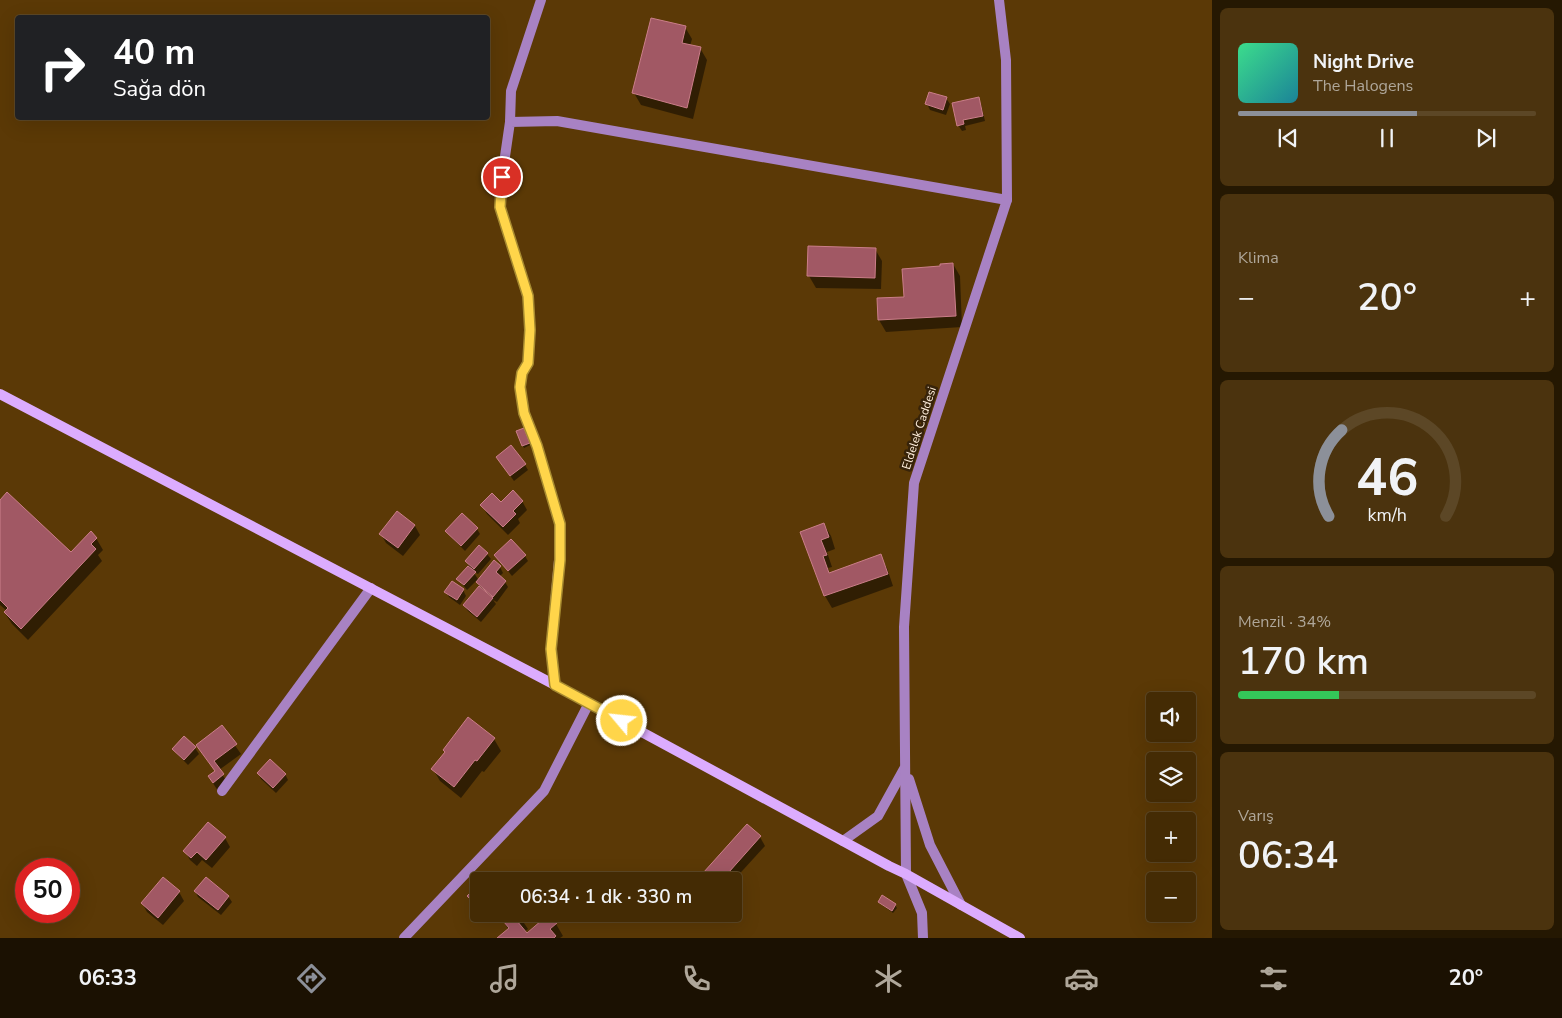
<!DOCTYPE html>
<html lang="tr">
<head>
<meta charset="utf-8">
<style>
	:root { --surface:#442b04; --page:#4b330e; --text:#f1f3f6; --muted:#afa79a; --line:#5c4726; --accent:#8c9099 }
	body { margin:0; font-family:"Nunito Sans",sans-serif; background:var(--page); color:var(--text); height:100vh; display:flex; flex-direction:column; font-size:19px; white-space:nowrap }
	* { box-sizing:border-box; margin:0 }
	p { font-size:16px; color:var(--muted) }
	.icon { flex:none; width:28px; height:28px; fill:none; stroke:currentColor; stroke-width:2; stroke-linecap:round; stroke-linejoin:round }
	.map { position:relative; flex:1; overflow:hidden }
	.sheet { display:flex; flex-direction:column; gap:8px; padding:8px; background:#251802; width:350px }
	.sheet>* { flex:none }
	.hud { position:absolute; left:15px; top:15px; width:475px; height:105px; border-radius:5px; box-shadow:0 5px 20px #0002,0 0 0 1px var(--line); background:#202124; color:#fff; overflow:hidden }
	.tools { position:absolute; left:1146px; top:692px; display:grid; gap:10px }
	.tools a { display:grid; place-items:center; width:50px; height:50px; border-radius:5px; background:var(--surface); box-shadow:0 5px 20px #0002,0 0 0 1px var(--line); font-size:25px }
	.speed { position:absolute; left:15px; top:858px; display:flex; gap:10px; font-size:25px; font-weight:700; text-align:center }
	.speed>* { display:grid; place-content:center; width:65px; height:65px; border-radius:50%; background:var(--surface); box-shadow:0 5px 20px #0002,0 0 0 1px var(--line); line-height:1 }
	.speed .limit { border:8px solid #d22; background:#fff; color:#111 }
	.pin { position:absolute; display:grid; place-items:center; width:42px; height:42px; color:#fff; margin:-21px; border:2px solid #fff; border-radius:50%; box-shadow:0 1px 5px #0007 }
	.me { position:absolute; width:55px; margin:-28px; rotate:298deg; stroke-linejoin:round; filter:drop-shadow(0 0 4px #0008) }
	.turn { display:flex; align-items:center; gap:18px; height:105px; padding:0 15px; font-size:22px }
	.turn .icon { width:65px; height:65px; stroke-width:2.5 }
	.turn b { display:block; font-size:35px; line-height:42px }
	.big { font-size:38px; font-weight:600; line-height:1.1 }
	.sheet .card { flex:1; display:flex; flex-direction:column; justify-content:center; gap:8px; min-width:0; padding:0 18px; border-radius:8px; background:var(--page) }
	.sheet .dial { align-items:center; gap:0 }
	.dial svg { height:130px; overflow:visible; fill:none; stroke:var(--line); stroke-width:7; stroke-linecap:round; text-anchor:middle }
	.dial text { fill:var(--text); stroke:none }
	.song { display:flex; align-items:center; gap:15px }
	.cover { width:60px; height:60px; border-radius:8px; background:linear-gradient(135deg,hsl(150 70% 55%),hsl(190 70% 35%)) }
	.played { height:5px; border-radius:2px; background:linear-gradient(90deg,var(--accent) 60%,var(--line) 60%) }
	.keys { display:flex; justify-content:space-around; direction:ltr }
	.heat { display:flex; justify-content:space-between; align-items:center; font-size:28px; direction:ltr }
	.charge { height:8px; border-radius:4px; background:linear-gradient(90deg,#34c759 34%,var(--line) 0) }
	.trip { position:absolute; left:470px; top:872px; width:272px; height:50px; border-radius:5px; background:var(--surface); box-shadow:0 5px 20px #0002,0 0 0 1px var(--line); font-weight:600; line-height:50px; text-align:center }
	.tabs { display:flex; height:80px; justify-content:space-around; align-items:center; background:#1b1102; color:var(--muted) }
	.tabs .icon { width:35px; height:35px }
	.tabs .active { color:var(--accent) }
	.tabs b { font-size:22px; color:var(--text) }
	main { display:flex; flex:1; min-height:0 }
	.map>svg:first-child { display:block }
	.shadow { fill:#0007 }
	.building { fill:#a15864; stroke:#cb7e89 }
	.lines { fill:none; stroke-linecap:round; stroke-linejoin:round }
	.minor { stroke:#a882c3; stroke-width:10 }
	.tertiary { stroke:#a882c3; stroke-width:10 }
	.secondary { stroke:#dcacfe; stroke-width:10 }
	.route-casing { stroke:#a68a30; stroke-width:12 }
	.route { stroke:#ffd54a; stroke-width:9 }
	.labels { text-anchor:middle; stroke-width:5; stroke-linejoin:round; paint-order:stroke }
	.street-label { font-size:12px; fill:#ffefdd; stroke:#37230a }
</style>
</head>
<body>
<main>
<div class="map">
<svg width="1212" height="938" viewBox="0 0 1212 938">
	<rect width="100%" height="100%" fill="#5b3906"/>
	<g class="shadow">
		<path d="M685 27 692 39 690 46 700 48 707 60 693 119 641 105 634 93Z"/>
		<path d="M946 98 950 104 946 115 930 110 927 104Z"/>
		<path d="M978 98 981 104 985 121 965 126 966 130 962 131 958 125Z"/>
		<path d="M875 249 882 261 881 289 816 288 809 276Z"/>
		<path d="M953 264 960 276 962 327 886 332 879 320 942 268Z"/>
		<path d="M525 432 530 445 524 448 523 446Z"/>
		<path d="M501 463 525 465 528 470 514 481Z"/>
		<path d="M522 501 527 510 518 519 520 523 508 535 487 514 482 505Z"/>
		<path d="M0 502 71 554 96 538 103 550 98 555 102 561 28 640 12 624 5 613 7 611 0 605Z"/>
		<path d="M397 513 415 526 420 535 403 556 386 543 381 534Z"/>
		<path d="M824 524 831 536 835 549 827 552 832 567 828 568 830 574 880 556 887 568 893 586 832 608 825 596 802 532Z"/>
		<path d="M477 529 480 534 465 551 450 536 446 531Z"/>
		<path d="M479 546 487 554 491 559 478 574 473 571 479 581 500 567 503 573 499 577 505 582 508 587 497 602 493 600 496 604 481 622 468 611 464 606 480 587 476 581 467 590 458 579 469 566 466 561Z"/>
		<path d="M496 556H525L528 561 512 576Z"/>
		<path d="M463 590 466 596 460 605 449 597 446 592Z"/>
		<path d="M222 727 241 754 219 770 228 783 218 791 209 777 216 772 197 746Z"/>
		<path d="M184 738 195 748 199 754 188 765 177 754 174 749Z"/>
		<path d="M494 739 501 751 484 772 482 771 461 798 440 781 433 769Z"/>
		<path d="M258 773 285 774 288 780 276 793 261 779Z"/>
		<path d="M760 837 765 846 733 881H709L705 874Z"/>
		<path d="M225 838 230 847 212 868 202 860 197 866 190 860 185 851Z"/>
		<path d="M195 891 228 896 232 902 221 915 198 897Z"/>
		<path d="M179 892 184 901 163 925 147 912 142 903Z"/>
		<path d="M883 897 895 905 897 908 893 913 881 904 879 902Z"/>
		<path d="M502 914H518L528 929 524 932 527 935 556 924 563 936 560 938H499L509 930 500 916Z"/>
		<path d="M554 914H567L568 916 560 922Z"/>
	</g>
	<g class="building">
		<path d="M651 18 686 26 682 43 701 47 687 108 632 93Z"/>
		<path d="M929 92 947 97 943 110 925 104Z"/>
		<path d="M979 97 983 116 963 120 964 124 957 126 952 103Z"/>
		<path d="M808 246 876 248 875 278 807 276Z"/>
		<path d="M953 263 956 316 878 320 877 298 904 297 902 269 940 266V264Z"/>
		<path d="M524 428 530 443 522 446 516 431Z"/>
		<path d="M511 445 526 464 510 476 496 457Z"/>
		<path d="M513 490 523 501 513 511 516 514 503 527 480 505 492 493 501 502Z"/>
		<path d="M7 492 71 552 91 531 97 538 91 544 96 549 21 629 4 612 8 608 0 600V500Z"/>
		<path d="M397 511 415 525 398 548 379 534Z"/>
		<path d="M462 513 478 528 461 546 445 531Z"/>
		<path d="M824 523 829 537 821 540 827 555 823 556 829 573 881 554 888 574 824 596 800 532Z"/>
		<path d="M511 539 526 555 508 571 494 555Z"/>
		<path d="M479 545 488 553 474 569 465 561Z"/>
		<path d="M494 560 501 566 496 572 506 581 493 597 476 582Z"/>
		<path d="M468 566 476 572 464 585 456 579Z"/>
		<path d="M452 581 464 589 457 600 444 592Z"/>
		<path d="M479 586 493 598 477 617 463 605Z"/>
		<path d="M468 717 495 738 477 761 475 760 454 787 431 769 445 752 443 750Z"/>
		<path d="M222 725 237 744 214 761 224 774 213 783 208 776 215 771 196 745Z"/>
		<path d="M184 736 196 747 184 760 172 749Z"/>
		<path d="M270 759 286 774 273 788 257 773Z"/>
		<path d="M208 822 226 837 206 860 197 852 191 858 183 851Z"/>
		<path d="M747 824 761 836 721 881H708L710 879 703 873Z"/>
		<path d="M489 875 495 881H482Z"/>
		<path d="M163 877 180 891 158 918 141 903Z"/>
		<path d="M206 877 229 896 218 910 194 891Z"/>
		<path d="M479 884V908L467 896Z"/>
		<path d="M882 895 896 904 892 911 878 902Z"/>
		<path d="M500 914H520L522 917 517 921 527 933 549 914 557 923 550 929 556 936 554 938H497L509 928 498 915Z"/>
		<path d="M553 914H567L558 920Z"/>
	</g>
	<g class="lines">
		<g class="minor">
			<path d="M510 122 511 91 541 0"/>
			<path d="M555 685 551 649 559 560 560 524 537 446 524 413 520 387 522 373 528 363 530 330 528 296 500 207 502 177 510 122 557 121 1007 200"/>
			<path d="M222 791 371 588"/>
			<path d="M906 874 922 913 923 938"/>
			<path d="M404 938 544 791 589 703"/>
		</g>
		<g class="tertiary">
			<path d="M909 779 930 845 961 905"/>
			<path d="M843 841 878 816 904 769"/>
			<path d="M906 874 904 627 914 483 1007 200 1006 60 999 0"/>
		</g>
		<path class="secondary" d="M0 394 555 685 889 866 906 874 1020 938"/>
	</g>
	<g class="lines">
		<g class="route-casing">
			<path id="route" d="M502 177 500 207 528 296 530 330 528 363 522 373 520 387 524 413 537 446 560 524V560L551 649 555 685 622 721"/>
		</g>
		<use href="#route" class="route"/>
	</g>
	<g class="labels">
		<g class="street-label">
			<text transform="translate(919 428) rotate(-72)" y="4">Eldelek Caddesi</text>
		</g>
	</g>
</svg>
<div class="tools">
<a><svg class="icon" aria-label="sound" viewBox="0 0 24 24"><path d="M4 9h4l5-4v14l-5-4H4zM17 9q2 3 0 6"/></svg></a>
<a><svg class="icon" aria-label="layers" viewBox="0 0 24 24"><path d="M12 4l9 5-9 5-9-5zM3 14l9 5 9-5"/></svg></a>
<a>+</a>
<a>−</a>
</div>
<div class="speed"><div class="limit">50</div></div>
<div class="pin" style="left:502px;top:177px;background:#d93025"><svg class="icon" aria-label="arrive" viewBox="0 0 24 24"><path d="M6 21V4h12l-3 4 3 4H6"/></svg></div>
<svg class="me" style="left:622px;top:721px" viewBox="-20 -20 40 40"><circle r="17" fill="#ffd54a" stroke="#fff" stroke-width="3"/><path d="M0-11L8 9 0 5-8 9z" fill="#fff"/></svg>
<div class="trip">06:34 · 1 dk · 330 m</div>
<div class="hud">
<div class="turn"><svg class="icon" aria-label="right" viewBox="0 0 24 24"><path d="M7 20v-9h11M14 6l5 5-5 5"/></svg><div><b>40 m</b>Sağa dön</div></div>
</div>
</div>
<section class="sheet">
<div class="card">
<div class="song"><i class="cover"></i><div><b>Night Drive</b><p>The Halogens</p></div></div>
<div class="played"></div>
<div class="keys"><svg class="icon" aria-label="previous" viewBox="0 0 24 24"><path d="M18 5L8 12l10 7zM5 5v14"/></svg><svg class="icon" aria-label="pause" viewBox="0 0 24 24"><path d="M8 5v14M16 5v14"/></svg><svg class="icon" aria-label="next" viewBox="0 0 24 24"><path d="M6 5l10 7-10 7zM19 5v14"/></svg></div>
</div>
<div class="card"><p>Klima</p>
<div class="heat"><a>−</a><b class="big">20°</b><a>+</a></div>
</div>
<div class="card dial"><svg viewBox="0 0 100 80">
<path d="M14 69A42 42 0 1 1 86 69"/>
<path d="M14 69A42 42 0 0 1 22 16" stroke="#8c9099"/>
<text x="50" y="56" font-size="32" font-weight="700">46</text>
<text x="50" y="72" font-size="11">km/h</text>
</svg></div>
<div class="card"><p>Menzil · 34%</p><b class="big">170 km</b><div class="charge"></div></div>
<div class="card"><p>Varış</p><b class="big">06:34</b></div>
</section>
</main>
<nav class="tabs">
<b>06:33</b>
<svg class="icon active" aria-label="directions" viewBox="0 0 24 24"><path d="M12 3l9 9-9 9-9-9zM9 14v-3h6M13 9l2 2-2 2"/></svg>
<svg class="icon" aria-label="music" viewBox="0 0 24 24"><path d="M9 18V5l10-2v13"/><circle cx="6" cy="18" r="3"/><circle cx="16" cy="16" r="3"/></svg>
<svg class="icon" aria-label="phone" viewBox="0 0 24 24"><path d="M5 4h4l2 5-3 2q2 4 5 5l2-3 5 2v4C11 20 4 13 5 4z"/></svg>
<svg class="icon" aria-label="climate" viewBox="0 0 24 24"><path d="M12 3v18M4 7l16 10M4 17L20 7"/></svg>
<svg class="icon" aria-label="car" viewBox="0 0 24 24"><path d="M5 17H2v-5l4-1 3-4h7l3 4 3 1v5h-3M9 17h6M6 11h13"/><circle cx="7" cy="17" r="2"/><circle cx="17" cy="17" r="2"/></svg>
<svg class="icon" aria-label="filters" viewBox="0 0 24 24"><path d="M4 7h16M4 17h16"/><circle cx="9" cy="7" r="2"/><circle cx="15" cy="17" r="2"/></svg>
<b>20°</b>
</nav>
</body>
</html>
